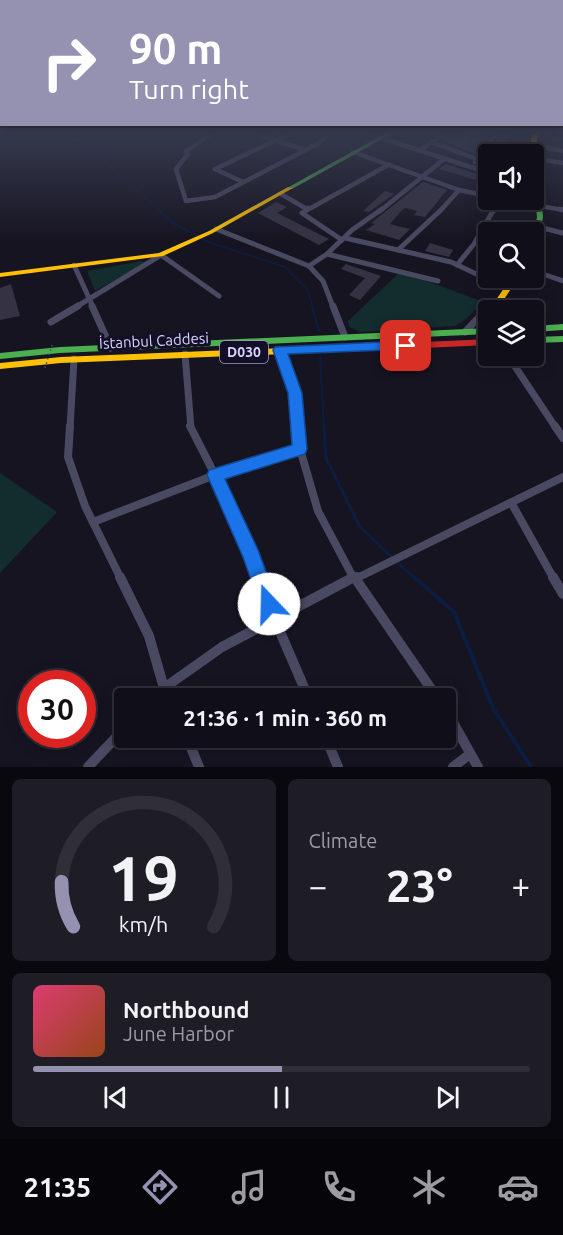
<!DOCTYPE html>
<html lang="en">
<head>
<meta charset="utf-8">
<style>
	:root { --surface:#100f19; --page:#1e1d26; --text:#f1f3f6; --muted:#9c9ca2; --line:#302f38; --accent:#9591b1 }
	body { margin:0; font-family:Ubuntu,sans-serif; background:var(--page); color:var(--text); height:100vh; display:flex; flex-direction:column; font-size:22px; white-space:nowrap }
	* { box-sizing:border-box; margin:0 }
	p { font-size:20px; color:var(--muted) }
	.icon { flex:none; width:33px; height:33px; fill:none; stroke:currentColor; stroke-width:2; stroke-linecap:round; stroke-linejoin:round }
	.map { position:relative; height:767px; overflow:hidden }
	.sheet { display:flex; flex-direction:column; gap:12px; padding:12px; background:#09080e; flex:1 }
	.sheet>* { flex:none }
	.banner { position:absolute; left:0px; top:0px; width:564px; height:126px; box-shadow:0 3px 15px #0003,0 0 0 2px var(--line); background:#9591b1; color:#fff; overflow:hidden }
	.fabs { position:absolute; left:478px; top:144px; display:grid; gap:12px }
	.fabs a { display:grid; place-items:center; width:66px; height:66px; border-radius:6px; background:var(--surface); box-shadow:0 3px 15px #0003,0 0 0 2px var(--line); font-size:30px }
	.speed { position:absolute; left:18px; top:670px; display:flex; gap:12px; font-size:30px; font-weight:700; text-align:center }
	.speed>* { display:grid; place-content:center; width:78px; height:78px; border-radius:50%; background:var(--surface); box-shadow:0 3px 15px #0003,0 0 0 2px var(--line); line-height:1 }
	.speed .limit { border:9px solid #d22; background:#fff; color:#111 }
	.pin { position:absolute; display:grid; place-items:center; width:51px; height:51px; color:#fff; margin:-26px; border-radius:12px; box-shadow:0 3px 9px #0006 }
	.me { position:absolute; width:66px; margin:-33px; rotate:339deg; stroke-linejoin:round; filter:drop-shadow(0 0 4px #0008) }
	.turn { display:flex; align-items:center; gap:21px; height:126px; padding:0 30px; font-size:27px }
	.turn .icon { width:78px; height:78px; stroke-width:2.5 }
	.turn b { display:block; font-size:42px; line-height:51px }
	.big { font-size:45px; font-weight:600; line-height:1.1 }
	.sheet .tile { flex:1; display:flex; flex-direction:column; justify-content:center; gap:9px; min-width:0; padding:0 21px; border-radius:9px; background:var(--page) }
	.sheet .dial { align-items:center; gap:0 }
	.dial svg { height:156px; overflow:visible; fill:none; stroke:var(--line); stroke-width:7; stroke-linecap:round; text-anchor:middle }
	.dial text { fill:var(--text); stroke:none }
	.song { display:flex; align-items:center; gap:18px }
	.cover { width:72px; height:72px; border-radius:9px; background:linear-gradient(135deg,hsl(340 70% 55%),hsl(20 70% 35%)) }
	.played { height:6px; border-radius:3px; background:linear-gradient(90deg,var(--accent) 50%,var(--line) 50%) }
	.keys { display:flex; justify-content:space-around; direction:ltr }
	.heat { display:flex; justify-content:space-between; align-items:center; font-size:33px; direction:ltr }
	.sheet .tiles { flex:1; display:grid; gap:12px; grid-template-columns:1fr 1fr }
	.tile:last-child { grid-column:span 2 }
	.trip { position:absolute; left:114px; top:688px; width:342px; height:60px; border-radius:6px; background:var(--surface); box-shadow:0 3px 15px #0003,0 0 0 2px var(--line); font-weight:600; line-height:60px; text-align:center }
	.tab-bar { display:flex; height:96px; justify-content:space-around; align-items:center; background:#06060a; color:var(--muted) }
	.tab-bar .icon { width:42px; height:42px }
	.tab-bar .on { color:var(--accent) }
	.tab-bar b { font-size:27px; color:var(--text) }
	.map>svg:first-child { display:block }
	.green { fill:#132c2d }
	.lines { fill:none; stroke-linecap:round; stroke-linejoin:round }
	.stream-far3 { stroke:#0b1e41; stroke-width:1.5 }
	.stream-far2 { stroke:#0b1e41; stroke-width:2 }
	.stream-far1 { stroke:#0b1e41; stroke-width:3 }
	.stream { stroke:#0b1e41; stroke-width:4 }
	.building { fill:#343243 }
	.street-far4 { stroke:#4a4962; stroke-width:4.5 }
	.street-far3 { stroke:#4a4962; stroke-width:5 }
	.street-far2 { stroke:#4a4962; stroke-width:7 }
	.street-far1 { stroke:#4a4962; stroke-width:8 }
	.street { stroke:#4a4962; stroke-width:10 }
	.fast { fill:#4caf50; fill-rule:evenodd }
	.slow { fill:#ffc107; fill-rule:evenodd }
	.jam { fill:#c62828; fill-rule:evenodd }
	.path-bridge { stroke:#44505f; stroke-width:1.5; stroke-dasharray:1.5 3; stroke-linecap:butt }
	.route { fill:#1a73e8; stroke:#114b97; stroke-width:1.5 }
	.labels { text-anchor:middle; stroke-width:6; stroke-linejoin:round; paint-order:stroke }
	.shield { fill:#130f26; stroke:#9e99be; stroke-width:1.5 }
	.shield-label { font-size:14px; font-weight:bold; fill:#d9d4ff }
	.street-label { font-size:15px; fill:#d9d4ff; stroke:#130f26 }
</style>
</head>
<body>
<div class="map">
<svg width="563" height="767" viewBox="0 0 563 767">
	<rect width="100%" height="100%" fill="#161421"/>
	<g class="green">
		<path d="M142 261 145 263 95 291 87 271Z"/>
		<path d="M401 271 483 302 466 319 455 326 360 332 349 327 348 321Z"/>
		<path d="M0 473 57 512 0 573Z"/>
	</g>
	<g class="lines">
		<path class="stream-far3" d="M64 133 78 140 114 169 173 223 208 242 285 267 308 290 313 307"/>
		<g class="stream-far2">
			<path d="M312 306 319 331"/>
			<path d="M320 356 324 428"/>
		</g>
		<g class="stream-far1">
			<path d="M324 426 326 458 360 527 393 558"/>
			<path d="M397 562 416 579"/>
		</g>
		<path class="stream" d="M414 577 454 612 493 708 531 767"/>
	</g>
	<g class="building">
		<path d="M450 133 472 137 476 133H491L476 154 442 141Z"/>
		<path d="M501 133H512L502 154 489 151V160L483 158Z"/>
		<path d="M446 164 481 175 476 180 439 169Z"/>
		<path d="M423 182 447 190 425 217 414 215 417 211 405 208 402 210 390 224 410 229 399 240 366 230 375 224 371 223Z"/>
		<path d="M385 191 394 194 369 212 363 211Z"/>
		<path d="M276 202 287 207 277 213 329 239 319 245 258 213Z"/>
		<path d="M430 243 453 250 449 257 425 251Z"/>
		<path d="M346 264 381 276 360 300 349 295 365 278 341 269Z"/>
		<path d="M11 284 20 316 0 320V288Z"/>
	</g>
	<g class="lines">
		<g class="street-far4">
			<path d="M213 133 186 151 188 154 176 169 186 201 215 197 319 143 330 133"/>
			<path d="M366 133 489 173"/>
			<path d="M260 135 305 150"/>
			<path d="M431 142 477 159"/>
			<path d="M533 144 563 151"/>
			<path d="M419 151 446 133"/>
			<path d="M353 152 459 190 489 196"/>
			<path d="M534 158 563 163"/>
			<path d="M475 162 497 133"/>
			<path d="M215 169 291 133"/>
			<path d="M215 169 243 182"/>
			<path d="M281 194 305 208H311L388 165"/>
			<path d="M508 200 563 210"/>
			<path d="M306 211 309 209"/>
			<path d="M380 211 444 159"/>
			<path d="M440 211 459 190"/>
			<path d="M494 211 500 200"/>
		</g>
		<g class="street-far3">
			<path d="M308 209 302 213 342 240"/>
			<path d="M560 209 563 210"/>
			<path d="M539 227 563 233"/>
			<path d="M216 229 309 266 323 281 333 307"/>
			<path d="M345 238 451 262 506 288"/>
			<path d="M398 250 442 209"/>
			<path d="M327 254 438 281"/>
			<path d="M74 265 93 307"/>
			<path d="M457 265 474 244 494 209"/>
			<path d="M309 266 327 254 352 230 382 209"/>
			<path d="M534 271 563 281"/>
			<path d="M76 307 161 255 219 296"/>
		</g>
		<g class="street-far2">
			<path d="M92 306 111 348"/>
			<path d="M333 306 345 337"/>
			<path d="M51 322 78 306"/>
			<path d="M465 332 481 315 489 311"/>
			<path d="M280 350 295 393 298 428"/>
			<path d="M185 354 191 428"/>
			<path d="M508 356 556 428"/>
			<path d="M70 428 74 359"/>
		</g>
		<g class="street-far1">
			<path d="M70 426 68 457 85 506 121 579"/>
			<path d="M190 426 215 475 260 579"/>
			<path d="M555 426 563 438"/>
			<path d="M300 449 318 511 354 579"/>
			<path d="M512 504 554 579"/>
			<path d="M93 522 215 475 300 449 298 426"/>
			<path d="M355 579 563 477"/>
		</g>
		<g class="street">
			<path d="M120 577 149 636 164 688 153 699"/>
			<path d="M260 577 275 620 309 699"/>
			<path d="M357 577 355 578 438 699"/>
			<path d="M553 577 563 594"/>
			<path d="M170 699 164 688 222 647 354 577"/>
			<path d="M446 710 478 767"/>
			<path d="M187 738 199 767"/>
			<path d="M326 738 338 767"/>
			<path d="M88 767 124 729"/>
			<path d="M453 767 470 754"/>
		</g>
		<g class="fast">
			<path d="M386 133H393L292 189 287 188Z"/>
			<path d="M534 161 537 163 543 217 537 248 534 250V232L537 217 534 189Z"/>
			<path d="M563 324V330L534 332V326Z"/>
			<path d="M489 328V334L60 353 0 359V353L60 347Z"/>
			<path d="M563 336V342L534 343V337Z"/>
		</g>
		<g class="slow">
			<path d="M534 133H539L537 139 536 154 534 155 530 154 531 139Z"/>
			<path d="M288 187 293 188 213 233 163 256 0 277V273L159 253 209 231Z"/>
			<path d="M511 278H518L497 310H489Z"/>
			<path d="M358 345 362 348 358 351 61 363 0 369V363L61 357Z"/>
		</g>
		<path class="jam" d="M489 339V345L358 351 354 348 358 345Z"/>
		<path class="path-bridge" d="M45 368 52 345"/>
	</g>
	<linearGradient id="sky" x2="0" y2="1"><stop stop-color="#0c0b12"/><stop offset="0.55" stop-color="#363a4e"/><stop offset="1" stop-color="#363a4e" stop-opacity="0"/></linearGradient>
	<rect width="563" height="241" fill="url(#sky)"/>
	<path class="route" d="M406 341 412 346 410 349 288 354 302 393 307 449 305 454 225 479 258 550 278 604 275 611 269 613 262 611 243 557 207 475 209 470 292 445 288 393 273 350 275 347Z"/>
	<g class="labels">
		<rect class="shield" x="220" y="341" width="48" height="22" rx="4.5"/>
		<g class="shield-label">
			<text x="244" y="357">D030</text>
		</g>
		<g class="street-label">
			<text transform="translate(154 341) rotate(-3)" y="5">İstanbul Caddesi</text>
		</g>
	</g>
</svg>
<div class="fabs">
<a><svg class="icon" aria-label="sound" viewBox="0 0 24 24"><path d="M4 9h4l5-4v14l-5-4H4zM17 9q2 3 0 6"/></svg></a>
<a><svg class="icon" aria-label="search" viewBox="0 0 24 24"><circle cx="10" cy="10" r="6"/><path d="M15 15l6 6"/></svg></a>
<a><svg class="icon" aria-label="layers" viewBox="0 0 24 24"><path d="M12 4l9 5-9 5-9-5zM3 14l9 5 9-5"/></svg></a>
</div>
<div class="speed"><div class="limit">30</div></div>
<div class="pin" style="left:406px;top:346px;background:#d93025"><svg class="icon" aria-label="arrive" viewBox="0 0 24 24"><path d="M6 21V4h12l-3 4 3 4H6"/></svg></div>
<svg class="me" style="left:269px;top:604px" viewBox="-20 -20 40 40"><circle r="19" fill="#fff"/><path d="M0-13L10 11 0 6-10 11z" fill="#1a73e8"/></svg>
<div class="trip">21:36 · 1 min · 360 m</div>
<div class="banner">
<div class="turn"><svg class="icon" aria-label="right" viewBox="0 0 24 24"><path d="M7 20v-9h11M14 6l5 5-5 5"/></svg><div><b>90 m</b>Turn right</div></div>
</div>
</div>
<section class="sheet">
<div class="tiles">
<div class="tile dial"><svg viewBox="0 0 100 80">
<path d="M14 69A42 42 0 1 1 86 69"/>
<path d="M14 69A42 42 0 0 1 8 46" stroke="#9591b1"/>
<text x="50" y="56" font-size="32" font-weight="700">19</text>
<text x="50" y="72" font-size="11">km/h</text>
</svg></div>
<div class="tile"><p>Climate</p>
<div class="heat"><a>−</a><b class="big">23°</b><a>+</a></div>
</div>
<div class="tile">
<div class="song"><i class="cover"></i><div><b>Northbound</b><p>June Harbor</p></div></div>
<div class="played"></div>
<div class="keys"><svg class="icon" aria-label="previous" viewBox="0 0 24 24"><path d="M18 5L8 12l10 7zM5 5v14"/></svg><svg class="icon" aria-label="pause" viewBox="0 0 24 24"><path d="M8 5v14M16 5v14"/></svg><svg class="icon" aria-label="next" viewBox="0 0 24 24"><path d="M6 5l10 7-10 7zM19 5v14"/></svg></div>
</div>
</div>
</section>
<nav class="tab-bar">
<b>21:35</b>
<svg class="icon on" aria-label="directions" viewBox="0 0 24 24"><path d="M12 3l9 9-9 9-9-9zM9 14v-3h6M13 9l2 2-2 2"/></svg>
<svg class="icon" aria-label="music" viewBox="0 0 24 24"><path d="M9 18V5l10-2v13"/><circle cx="6" cy="18" r="3"/><circle cx="16" cy="16" r="3"/></svg>
<svg class="icon" aria-label="phone" viewBox="0 0 24 24"><path d="M5 4h4l2 5-3 2q2 4 5 5l2-3 5 2v4C11 20 4 13 5 4z"/></svg>
<svg class="icon" aria-label="climate" viewBox="0 0 24 24"><path d="M12 3v18M4 7l16 10M4 17L20 7"/></svg>
<svg class="icon" aria-label="car" viewBox="0 0 24 24"><path d="M5 17H2v-5l4-1 3-4h7l3 4 3 1v5h-3M9 17h6M6 11h13"/><circle cx="7" cy="17" r="2"/><circle cx="17" cy="17" r="2"/></svg>
</nav>
</body>
</html>
